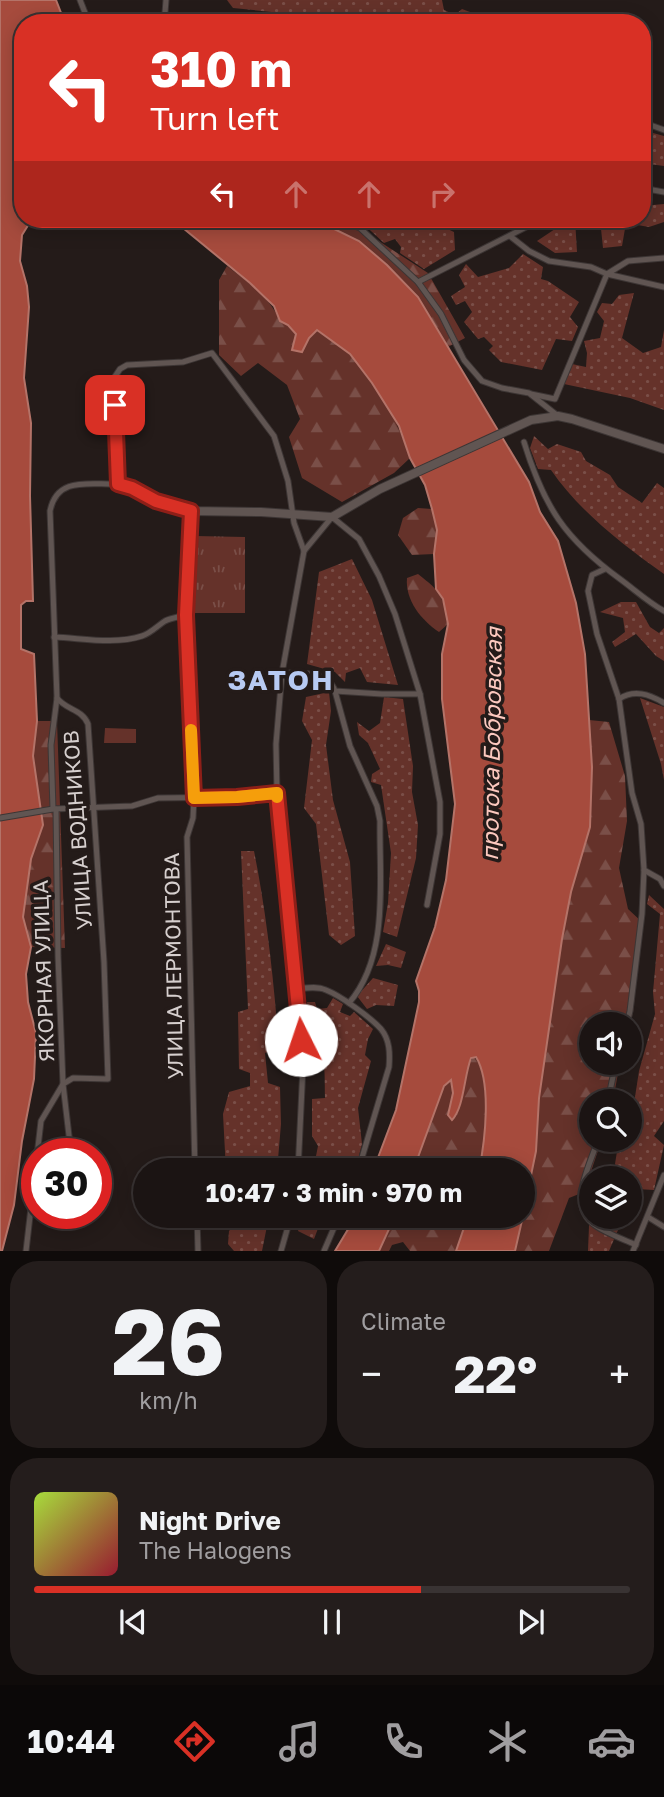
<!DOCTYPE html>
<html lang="en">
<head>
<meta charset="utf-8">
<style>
	:root { --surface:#1b1413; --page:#241d1c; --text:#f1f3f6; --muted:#a09ea0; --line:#393333; --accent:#d93025 }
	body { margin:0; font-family:"Golos Text",sans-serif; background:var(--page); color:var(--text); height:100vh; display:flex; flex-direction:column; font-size:26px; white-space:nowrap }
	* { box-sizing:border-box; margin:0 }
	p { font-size:23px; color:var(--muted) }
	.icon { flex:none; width:38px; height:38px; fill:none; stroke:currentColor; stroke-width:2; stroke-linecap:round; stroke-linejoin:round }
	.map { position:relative; height:1251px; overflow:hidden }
	.details { display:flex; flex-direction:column; gap:10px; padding:10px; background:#0f0b0a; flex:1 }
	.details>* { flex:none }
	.banner { position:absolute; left:14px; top:14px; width:637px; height:214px; border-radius:28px; box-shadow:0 4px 18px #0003,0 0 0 2px var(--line); background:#d93025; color:#fff; overflow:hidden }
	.tools { position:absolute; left:579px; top:1012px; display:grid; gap:14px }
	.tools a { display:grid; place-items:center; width:63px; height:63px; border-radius:50%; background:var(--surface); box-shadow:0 4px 18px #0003,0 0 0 2px var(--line); font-size:35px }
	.speed { position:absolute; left:21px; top:1138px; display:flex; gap:14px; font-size:35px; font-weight:700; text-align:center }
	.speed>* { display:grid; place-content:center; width:91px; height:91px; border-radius:50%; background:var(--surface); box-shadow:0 4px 18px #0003,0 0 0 2px var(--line); line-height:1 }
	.speed .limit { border:10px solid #d22; background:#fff; color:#111 }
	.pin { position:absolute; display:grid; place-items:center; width:60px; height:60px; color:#fff; margin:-30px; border-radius:14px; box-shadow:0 4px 10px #0006 }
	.me { position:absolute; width:77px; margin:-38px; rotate:356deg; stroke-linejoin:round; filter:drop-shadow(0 0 5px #0008) }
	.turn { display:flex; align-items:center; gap:24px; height:147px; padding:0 21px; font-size:32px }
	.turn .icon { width:91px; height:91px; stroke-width:2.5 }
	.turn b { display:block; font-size:49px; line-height:60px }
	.lanes { display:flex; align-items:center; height:66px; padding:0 21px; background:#0003; justify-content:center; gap:35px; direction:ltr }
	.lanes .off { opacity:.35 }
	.big { font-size:52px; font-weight:700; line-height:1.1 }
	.details .tile { flex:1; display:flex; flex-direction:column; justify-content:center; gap:10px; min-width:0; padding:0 24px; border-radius:28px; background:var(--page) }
	.details .dial { align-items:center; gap:0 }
	.dial b { font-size:91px; line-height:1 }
	.song { display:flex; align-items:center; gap:21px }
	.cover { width:84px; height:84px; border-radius:10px; background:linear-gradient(135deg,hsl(80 70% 55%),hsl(350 70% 35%)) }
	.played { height:7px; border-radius:4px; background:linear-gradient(90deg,var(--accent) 65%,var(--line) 65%) }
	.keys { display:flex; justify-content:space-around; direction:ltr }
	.heat { display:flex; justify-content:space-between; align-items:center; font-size:38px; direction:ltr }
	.details .tiles { flex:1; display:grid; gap:10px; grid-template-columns:1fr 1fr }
	.tile:last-child { grid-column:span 2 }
	.trip { position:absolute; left:133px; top:1158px; width:402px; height:70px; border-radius:35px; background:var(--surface); box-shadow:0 4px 18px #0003,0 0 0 2px var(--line); font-weight:700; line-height:70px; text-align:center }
	.menu { display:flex; height:112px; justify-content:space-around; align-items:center; background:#0b0808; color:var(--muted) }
	.menu .icon { width:49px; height:49px }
	.menu .current { color:var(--accent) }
	.menu b { font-size:32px; color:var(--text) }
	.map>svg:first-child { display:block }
	.grass { fill:url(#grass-tufts) }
	.forest { fill:url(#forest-firs) }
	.garden { fill:url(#garden-dots) }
	.pitch { fill:#65322a }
	.water { fill:#a64b3d; stroke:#b47368; stroke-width:2 }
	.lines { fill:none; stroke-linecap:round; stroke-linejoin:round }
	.street-casing { stroke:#3d3635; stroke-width:7 }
	.secondary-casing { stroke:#3d3635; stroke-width:10 }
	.street { stroke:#605552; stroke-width:5 }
	.secondary { stroke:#605552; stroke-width:8 }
	.route-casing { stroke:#8d1f18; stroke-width:18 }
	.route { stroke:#d93025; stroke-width:12 }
	.slow { stroke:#f59e0b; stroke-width:12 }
	.labels { text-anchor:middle; stroke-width:7; stroke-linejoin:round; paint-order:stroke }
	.street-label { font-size:21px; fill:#d6cfce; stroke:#241b19 }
	.water-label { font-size:23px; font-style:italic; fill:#fcc8be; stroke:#241b19 }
	.district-label { font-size:28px; font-weight:bold; letter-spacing:2px; fill:#b7caf2; stroke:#241b19 }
</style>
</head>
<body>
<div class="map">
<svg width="664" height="1251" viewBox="0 0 664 1251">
	<defs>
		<pattern id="grass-tufts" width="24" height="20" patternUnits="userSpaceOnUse" patternTransform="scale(1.75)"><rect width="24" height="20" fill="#65322a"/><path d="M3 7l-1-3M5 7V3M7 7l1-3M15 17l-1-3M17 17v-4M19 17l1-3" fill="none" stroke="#7a4f48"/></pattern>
		<pattern id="forest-firs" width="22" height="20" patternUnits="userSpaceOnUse" patternTransform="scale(1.75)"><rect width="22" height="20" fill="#65322a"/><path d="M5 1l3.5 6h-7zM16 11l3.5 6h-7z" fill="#7a4f48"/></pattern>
		<pattern id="garden-dots" width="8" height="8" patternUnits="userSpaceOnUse" patternTransform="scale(1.75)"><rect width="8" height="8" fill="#65322a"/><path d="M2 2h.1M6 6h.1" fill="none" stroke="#7a4f48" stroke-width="1.8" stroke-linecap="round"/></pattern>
	</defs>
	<rect width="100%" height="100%" fill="#241b19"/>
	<path class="grass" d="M194 536 245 537V613H192Z"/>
	<g class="forest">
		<path d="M289 219H345L428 273 465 338 448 347 418 297 387 265 359 241 308 219Z"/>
		<path d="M227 266C248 282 270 297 280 321L288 325 296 334 292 349 302 352 309 338 317 330C363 353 394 410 410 458L394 473 342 502 302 478 289 437 300 419 287 385 258 363 241 376 219 355V280Z"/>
		<path d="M418 508 432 509 437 530 434 554 412 555 398 535 403 518Z"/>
		<path d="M418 574C441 592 443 595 448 624L439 632C421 620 405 600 407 578Z"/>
		<path d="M589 720 609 722 625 776 627 821 619 868 628 909 643 923 633 1012 630 1024H592V1062H620L613 1101H592V1139H602L584 1192 569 1198 549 1251H515L536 1151 539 1098 562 939 571 892 590 827 592 767Z"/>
		<path d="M37 721H57L65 948 31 947 23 917 31 859 43 825 33 756Z"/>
		<path d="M473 1057C493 1069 484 1149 479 1171H413C417 1152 436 1088 451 1080L453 1093 448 1115 456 1116 469 1064Z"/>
		<path d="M395 1216H468L456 1251H410L403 1242 392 1245 389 1251H379Z"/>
	</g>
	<g class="garden">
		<path d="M227 0H442L444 10 455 15 462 9 499 23H347L302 15 233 8Z"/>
		<path d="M642 130 664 136V166L642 163Z"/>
		<path d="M664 204V222L649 227 626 223 622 246 603 248 600 219H642V206Z"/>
		<path d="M358 219H393L394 221 426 219 454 232 455 250 424 269 400 253 401 247 395 239 384 243Z"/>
		<path d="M561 219H575L577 252 555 253 537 241 561 225Z"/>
		<path d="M523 254 543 267 541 279 548 281 579 302 570 317 578 327 572 341 556 339 542 370 501 362 489 350 493 346 484 337 478 339 464 322 472 312 465 301 456 305 451 296 465 287 459 275 466 264 478 277 509 268Z"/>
		<path d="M634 293 622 338 643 353 661 347 664 330V410L630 398 564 384 572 364 586 367 587 353 584 341 600 338 604 321 597 312 602 303 612 304 619 295Z"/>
		<path d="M534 436 548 449 557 444 581 452 586 461 610 475 618 487 642 503 657 483 664 488V574C623 545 579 511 551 470L538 469 530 448Z"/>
		<path d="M352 559 372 600 398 685 367 682 360 668 346 673 345 682 335 672 307 664 319 572Z"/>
		<path d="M621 602H636L650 627 659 633 664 628V661L656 656 636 634 615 647 612 642 625 632 623 618 600 612Z"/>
		<path d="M329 692 331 711 326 745 333 800 350 862 355 936 341 945 329 935 316 824 304 808 312 740 302 721 306 697Z"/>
		<path d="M384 697 403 699 413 766 412 792 418 825 416 858 397 937 383 932 388 903 391 853 381 785 371 782 372 774 380 769 368 743 359 735 357 722 369 731 380 723Z"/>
		<path d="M640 698 664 707V780L661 764Z"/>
		<path d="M241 851H254C267 915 274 983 279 1048L265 1053 268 1083 280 1087 281 1124 277 1171H226L223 1114 229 1092 250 1086V1073L239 1069 238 1012 248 1009Z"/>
		<path d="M649 895 664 909V1121L654 1136 664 1145 654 1190 636 1189V1198L630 1207V1178H623L615 1164 619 1139H630V1110L635 1097 639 1071 655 1014 653 992 660 914 647 904Z"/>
		<path d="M386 944 406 952 401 968 388 965 376 966Z"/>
		<path d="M373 978 398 985 394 1006 376 1005 367 1009 357 996Z"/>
		<path d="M333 998 343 1004 340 1012 350 1016 354 1012 373 1029 368 1039 365 1055 371 1061 358 1108 362 1144 355 1171H313L318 1146 312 1136V1099L325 1098C324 1077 328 1057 312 1041L311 1033H316L322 1040 330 1036 327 1026H309L307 1002H315L317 1009 327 1008Z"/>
		<path d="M229 1216H269L262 1251H234L228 1244 229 1231 238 1221Z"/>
		<path d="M302 1216H333L322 1218 314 1239 298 1231Z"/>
		<path d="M593 1216H624L609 1251H588L589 1226Z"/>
	</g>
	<path class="pitch" d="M105 728 136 729V743H104Z"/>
	<g class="water">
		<path d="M0 0H56L65 23H23V219H32L22 235 20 261 27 286 29 307 24 378 31 423 30 496 33 601H26L21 605V649L34 654 37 721 33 756 43 825 31 859 23 917 31 947 26 974 28 1002 36 1033 34 1079 22 1141 14 1205 2 1251H0Z"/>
		<path d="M172 219H308L324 224 359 241 387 265 418 297 529 482 540 512 558 541 576 603 585 654 592 767 590 827 571 892 562 939 539 1098 536 1151 523 1214V1171H479C485 1141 492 1083 476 1057L471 1058C464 1076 464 1108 452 1120L448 1115 453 1093 451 1080 444 1086 413 1171H373L396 1110 419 1002V991L416 981 435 927 446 880 455 804 442 699V654L448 624 443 599 436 589 434 554 437 530 432 509 425 485 410 458 399 426 372 383 350 354 317 330 309 338 302 352 292 350 296 334 288 325 280 321 274 306 250 283Z"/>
		<path d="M356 1216H395L379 1251H335Z"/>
		<path d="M468 1216H523L515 1251H456Z"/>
	</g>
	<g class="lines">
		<g class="street-casing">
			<g id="street">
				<path d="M80 0 89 23"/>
				<path d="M166 0 165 13 167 19 182 23"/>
				<path d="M642 122 664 130"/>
				<path d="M642 188 664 192"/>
				<path d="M337 219 360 228 418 282 441 314 464 360 482 381 502 388 529 393 558 416"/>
				<path d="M510 236 529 251 549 261 591 267 607 274 664 287"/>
				<path d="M418 282 542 219"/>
				<path d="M531 394 555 399 607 274 628 261 664 258"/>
				<path d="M524 442C544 507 565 539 620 579 635 590 648 602 664 611"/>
				<path d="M191 511 186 615 194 798 193 818 187 837 195 1171"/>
				<path d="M605 569 592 575 588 591 597 634 619 699 632 793 641 824 644 870 660 879 664 886"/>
				<path d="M54 637C82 638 114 645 142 636 151 633 157 626 165 621 171 618 179 617 186 615"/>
				<path d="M282 673C300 673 328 670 335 691L382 694H420"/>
				<path d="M335 691 350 746 377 806 380 821C379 880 390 955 349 1003"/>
				<path d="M619 699C634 689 649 694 664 703"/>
				<path d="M53 809 51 745 57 698"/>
				<path d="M0 818 53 809 132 806 158 798 237 797 277 793"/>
				<path d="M298 989C307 988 317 986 326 990 341 996 370 1017 381 1029 390 1040 390 1054 389 1067L358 1171"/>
				<path d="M627 1024 630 1011 642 914 644 870"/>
				<path d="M608 1101 616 1062"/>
				<path d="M598 1139C591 1165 565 1206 596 1226 608 1234 623 1239 636 1245"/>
				<path d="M71 1153 63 1084 73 1078 108 1079 104 962 88 724C82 709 66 710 57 698L50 511C57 476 89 485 118 484L114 378 120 369 127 365 183 362 212 353 274 436 288 481 294 523 304 551"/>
				<path d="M298 1171 303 1066 298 989 277 793 276 744 282 673 304 551 332 517 359 539 379 576 395 614 420 694 440 802V834L427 905"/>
				<path d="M197 1216 198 1251"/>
				<path d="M648 1217 664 1227"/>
				<path d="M26 1251 41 1121 63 1084 58 956 56 809"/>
				<path d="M281 1251 291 1216"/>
				<path d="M324 1251 339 1216"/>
				<path d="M633 1251 664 1175"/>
			</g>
		</g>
		<g class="secondary-casing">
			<path id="secondary" d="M118 484 132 488 156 501 191 511 261 512 332 517 380 489 531 420 558 416 572 419 664 449"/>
		</g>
		<use href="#street" class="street"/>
		<use href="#secondary" class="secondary"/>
	</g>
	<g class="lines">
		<g class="route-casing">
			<path id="route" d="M115 405 118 484 132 488 156 501 191 511 186 615 194 798 237 797 277 793 301 1040"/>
		</g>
		<use href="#route" class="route"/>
		<path class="slow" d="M191 730 194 798 237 797 277 793V797"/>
	</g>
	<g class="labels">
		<g class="street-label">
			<text transform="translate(78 830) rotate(-94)" y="7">УЛИЦА ВОДНИКОВ</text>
			<text transform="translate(174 966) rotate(-91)" y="7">УЛИЦА ЛЕРМОНТОВА</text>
			<text transform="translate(44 971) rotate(-92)" y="7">ЯКОРНАЯ УЛИЦА</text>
		</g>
		<g class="water-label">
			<text transform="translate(492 744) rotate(-89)" y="8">протока Бобровская</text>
		</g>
		<g class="district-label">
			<text x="281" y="690">ЗАТОН</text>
		</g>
	</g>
</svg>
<div class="tools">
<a><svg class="icon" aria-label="sound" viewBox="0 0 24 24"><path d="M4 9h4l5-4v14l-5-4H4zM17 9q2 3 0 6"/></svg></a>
<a><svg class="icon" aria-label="search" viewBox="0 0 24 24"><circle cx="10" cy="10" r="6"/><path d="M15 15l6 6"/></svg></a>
<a><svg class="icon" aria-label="layers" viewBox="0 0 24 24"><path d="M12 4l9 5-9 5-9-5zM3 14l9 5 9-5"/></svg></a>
</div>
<div class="speed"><div class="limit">30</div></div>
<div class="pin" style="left:115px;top:405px;background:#d93025"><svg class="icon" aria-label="arrive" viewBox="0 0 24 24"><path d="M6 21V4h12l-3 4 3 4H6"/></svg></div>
<svg class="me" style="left:301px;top:1040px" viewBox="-20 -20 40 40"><circle r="19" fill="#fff"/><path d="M0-13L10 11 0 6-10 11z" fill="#d93025"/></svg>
<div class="trip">10:47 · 3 min · 970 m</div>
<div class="banner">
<div class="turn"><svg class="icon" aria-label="left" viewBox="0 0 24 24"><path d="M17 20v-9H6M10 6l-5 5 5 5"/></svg><div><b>310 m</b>Turn left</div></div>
<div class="lanes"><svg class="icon" aria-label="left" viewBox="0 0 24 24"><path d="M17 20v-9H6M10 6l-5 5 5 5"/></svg><svg class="icon off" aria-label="ahead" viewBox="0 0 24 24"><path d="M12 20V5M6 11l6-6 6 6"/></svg><svg class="icon off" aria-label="ahead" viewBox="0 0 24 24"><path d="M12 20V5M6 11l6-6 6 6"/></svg><svg class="icon off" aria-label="right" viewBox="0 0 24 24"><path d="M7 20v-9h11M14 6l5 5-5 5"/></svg></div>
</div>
</div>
<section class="details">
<div class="tiles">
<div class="tile dial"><b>26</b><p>km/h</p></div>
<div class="tile"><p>Climate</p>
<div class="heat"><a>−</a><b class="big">22°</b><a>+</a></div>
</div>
<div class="tile">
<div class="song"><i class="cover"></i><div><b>Night Drive</b><p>The Halogens</p></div></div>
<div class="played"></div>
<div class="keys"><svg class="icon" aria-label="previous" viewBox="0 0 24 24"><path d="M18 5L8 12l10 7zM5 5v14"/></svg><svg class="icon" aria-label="pause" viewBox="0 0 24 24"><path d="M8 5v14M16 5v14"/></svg><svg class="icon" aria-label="next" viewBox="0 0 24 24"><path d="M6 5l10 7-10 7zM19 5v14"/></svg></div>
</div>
</div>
</section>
<nav class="menu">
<b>10:44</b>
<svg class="icon current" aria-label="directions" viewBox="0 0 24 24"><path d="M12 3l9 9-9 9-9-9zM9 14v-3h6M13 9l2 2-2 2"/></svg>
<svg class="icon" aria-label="music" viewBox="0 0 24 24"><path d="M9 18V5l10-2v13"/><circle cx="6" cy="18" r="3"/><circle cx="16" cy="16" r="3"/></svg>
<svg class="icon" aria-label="phone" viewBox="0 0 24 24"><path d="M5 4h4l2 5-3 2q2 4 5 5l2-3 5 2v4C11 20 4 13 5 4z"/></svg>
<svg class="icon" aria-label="climate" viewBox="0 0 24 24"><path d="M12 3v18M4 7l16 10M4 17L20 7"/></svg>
<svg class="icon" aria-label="car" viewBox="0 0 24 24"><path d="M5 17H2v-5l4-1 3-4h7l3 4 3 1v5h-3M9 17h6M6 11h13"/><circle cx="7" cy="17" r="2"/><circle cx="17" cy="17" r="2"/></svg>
</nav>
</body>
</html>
